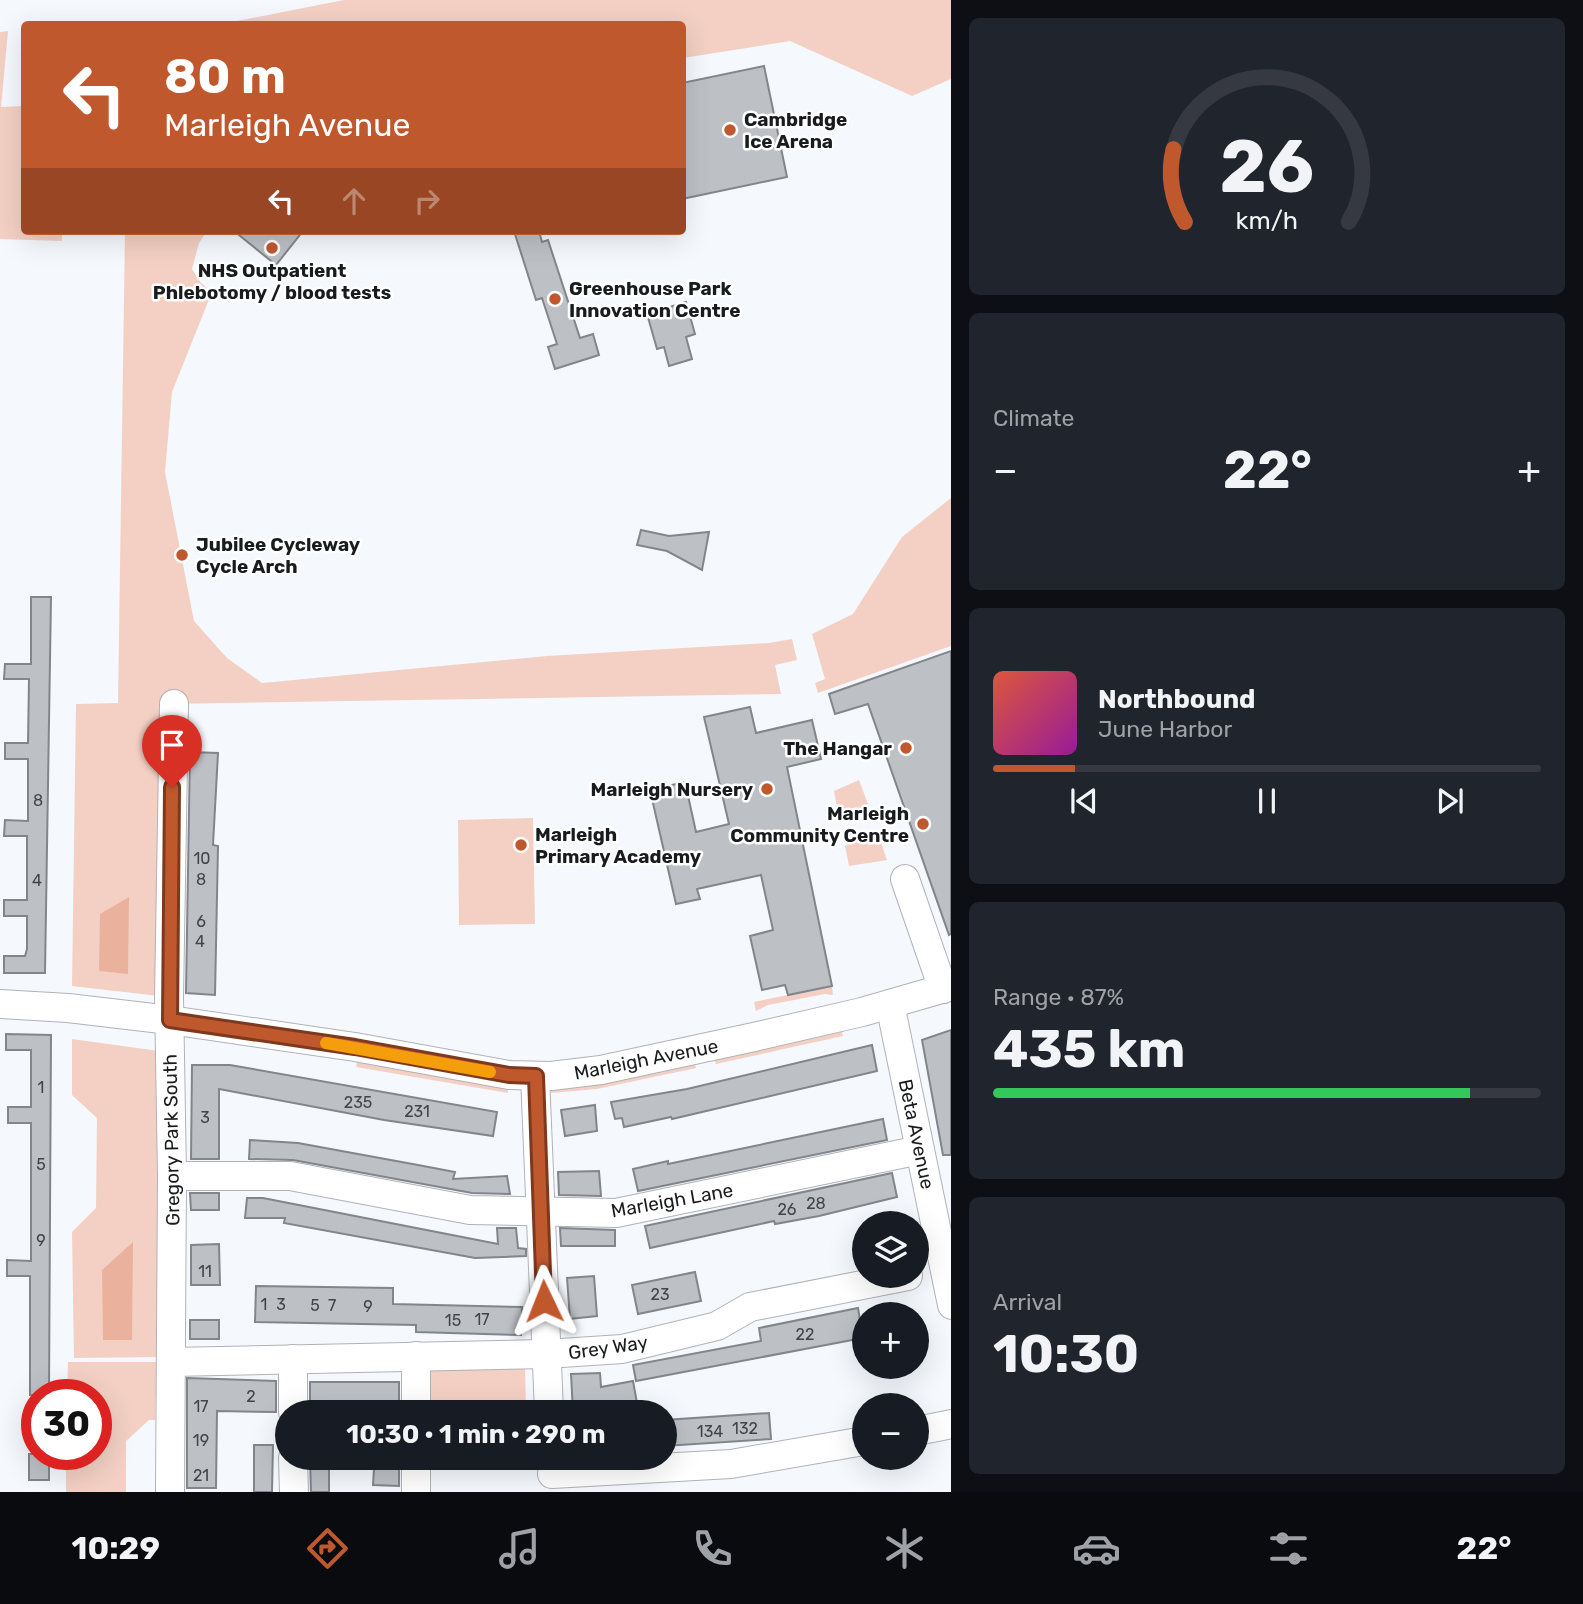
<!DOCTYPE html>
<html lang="en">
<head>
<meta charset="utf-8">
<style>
	:root { --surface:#171b24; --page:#20242c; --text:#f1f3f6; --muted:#9ea1a6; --line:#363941; --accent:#c0582e }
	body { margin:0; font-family:Rubik,sans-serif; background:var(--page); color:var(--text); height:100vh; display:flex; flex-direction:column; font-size:26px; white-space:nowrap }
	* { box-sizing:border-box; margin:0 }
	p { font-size:23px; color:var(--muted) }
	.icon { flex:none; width:38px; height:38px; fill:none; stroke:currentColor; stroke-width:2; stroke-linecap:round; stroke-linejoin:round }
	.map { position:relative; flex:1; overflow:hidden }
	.panel { display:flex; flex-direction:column; gap:18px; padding:18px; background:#0d0f14; width:632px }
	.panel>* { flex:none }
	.top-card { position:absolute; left:21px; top:21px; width:665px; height:214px; border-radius:7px; box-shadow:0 7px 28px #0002; background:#c0582e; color:#fff; overflow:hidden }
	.fabs { position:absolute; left:852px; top:1211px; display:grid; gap:14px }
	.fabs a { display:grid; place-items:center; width:77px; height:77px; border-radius:50%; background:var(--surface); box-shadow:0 7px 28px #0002; font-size:35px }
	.speed { position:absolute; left:21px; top:1379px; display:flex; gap:14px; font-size:35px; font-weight:700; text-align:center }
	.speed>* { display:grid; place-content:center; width:91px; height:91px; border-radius:50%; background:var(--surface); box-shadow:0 7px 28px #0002; line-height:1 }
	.speed .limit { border:10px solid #d22; background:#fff; color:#111 }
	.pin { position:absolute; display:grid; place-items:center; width:60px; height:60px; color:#fff; margin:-72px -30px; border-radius:50% 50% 50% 0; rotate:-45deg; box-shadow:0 0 7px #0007 }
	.pin .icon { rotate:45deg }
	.me { position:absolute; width:77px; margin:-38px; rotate:358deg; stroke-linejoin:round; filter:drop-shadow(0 0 5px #0008) }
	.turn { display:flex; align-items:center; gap:24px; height:147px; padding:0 28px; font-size:32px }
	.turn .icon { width:91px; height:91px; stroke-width:2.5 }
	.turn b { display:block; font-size:49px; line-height:60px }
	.lanes { display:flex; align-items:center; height:66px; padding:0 28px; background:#0003; justify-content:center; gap:35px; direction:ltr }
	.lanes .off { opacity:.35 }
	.big { font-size:52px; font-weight:700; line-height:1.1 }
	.panel .card { flex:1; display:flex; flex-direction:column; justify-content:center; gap:10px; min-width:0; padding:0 24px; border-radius:10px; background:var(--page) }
	.panel .dial { align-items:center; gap:0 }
	.dial svg { height:182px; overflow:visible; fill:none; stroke:var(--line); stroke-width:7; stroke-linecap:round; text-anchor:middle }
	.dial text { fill:var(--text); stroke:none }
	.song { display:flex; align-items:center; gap:21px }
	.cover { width:84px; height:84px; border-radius:10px; background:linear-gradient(135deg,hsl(10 70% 55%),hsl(300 70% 35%)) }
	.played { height:7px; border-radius:4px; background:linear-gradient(90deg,var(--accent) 15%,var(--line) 15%) }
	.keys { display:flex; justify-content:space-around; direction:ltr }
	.heat { display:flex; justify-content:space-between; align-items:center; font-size:38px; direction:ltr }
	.charge { height:10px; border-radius:5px; background:linear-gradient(90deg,#34c759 87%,var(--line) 0) }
	.trip { position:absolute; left:275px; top:1400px; width:402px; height:70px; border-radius:35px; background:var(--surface); box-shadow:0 7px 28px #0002; font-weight:700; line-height:70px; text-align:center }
	.dock { display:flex; height:112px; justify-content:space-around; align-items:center; background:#090b0e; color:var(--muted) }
	.dock .icon { width:49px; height:49px }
	.dock .on { color:var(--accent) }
	.dock b { font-size:32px; color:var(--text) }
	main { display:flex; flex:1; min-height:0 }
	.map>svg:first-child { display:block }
	.green { fill:#f3d0c3 }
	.water { fill:#eab29d }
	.building { fill:#bdc0c5; stroke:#82858a; stroke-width:2 }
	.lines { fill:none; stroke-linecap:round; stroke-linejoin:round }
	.minor-casing { stroke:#b0b2b8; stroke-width:30 }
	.minor { stroke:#fff; stroke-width:28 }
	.route-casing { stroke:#7d391e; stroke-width:18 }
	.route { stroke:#c0582e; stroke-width:12 }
	.slow { stroke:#f59e0b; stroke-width:12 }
	.poi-dot { fill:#c0582e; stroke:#fff; stroke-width:2.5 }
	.labels { text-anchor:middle; stroke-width:5; stroke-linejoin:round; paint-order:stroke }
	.number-label { font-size:16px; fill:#434447 }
	.poi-label { font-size:19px; font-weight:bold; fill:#1a1b1d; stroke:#fff; text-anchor:start }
	.street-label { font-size:19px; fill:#1a1b1d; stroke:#fff }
</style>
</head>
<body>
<main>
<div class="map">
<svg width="952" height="1492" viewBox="0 0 952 1492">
	<rect width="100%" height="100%" fill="#f5f8fd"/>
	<g class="green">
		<path d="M344 0H951V79L912 96 790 41 683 58 682 24H222Z"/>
		<path d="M8 31 1 107 24 106V231H62V241L0 239V32Z"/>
		<path d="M125 231H207L199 243 192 269 201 283 212 292 172 392 165 472 194 621 227 658 262 683 547 656 769 643 792 639 797 660 775 665 781 694 165 704 159 996 72 986 76 704 118 703Z"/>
		<path d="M951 498V646L818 693 815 683 825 679 812 634 853 614 902 537Z"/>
		<path d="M859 780 869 807 838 812 834 791Z"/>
		<path d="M533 818 535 924 459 925 458 820Z"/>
		<path d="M877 831 887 860 849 866 845 846Z"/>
		<path d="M832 986 833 995 825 994 768 1005 756 1011 754 1002Z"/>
		<path d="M841 1028 843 1036 716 1064 714 1057Z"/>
		<path d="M72 1039 159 1051V1357L74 1358 72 1232 96 1208 97 1118 72 1095Z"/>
		<path d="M358 1056 507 1082 508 1093 356 1067Z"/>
		<path d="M694 1061 696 1068 597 1089 551 1093V1085Z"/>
		<path d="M68 1362H157L155 1420H149L126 1441V1492H66V1454H96V1395H67Z"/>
		<path d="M426 1365 525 1366 526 1412H427Z"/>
		<path d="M427 1458H528V1464L427 1469Z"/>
	</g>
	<g class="water">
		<path d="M129 897 128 974 99 971 100 914Z"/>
		<path d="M133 1242 132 1340H103L102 1270Z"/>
	</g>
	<g class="building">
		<path d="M764 66 787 177 682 199V83Z"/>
		<path d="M234 231H303L276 265Z"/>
		<path d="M514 231H539L542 242 548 240 580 338 593 334 599 355 555 369 548 347 557 344 542 298 536 300Z"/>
		<path d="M686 302 695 334 686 337 692 359 669 366 664 347 657 349 647 314Z"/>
		<path d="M641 530 669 536 709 532 702 570 667 551 637 545Z"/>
		<path d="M31 597H51L45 973H4V956H25L27 949V916H4V900H27V836H4L5 820 28 821V759H5V743H28L29 679H4L5 664H31Z"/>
		<path d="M951 651V934L949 935 868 704 835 714 829 694Z"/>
		<path d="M750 707 756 733 812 720 821 759 787 767 832 986 788 995 785 985 762 990 750 936 773 930 761 875 697 889 700 899 676 904 650 790 685 782 696 832 729 824 704 717Z"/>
		<path d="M190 752 218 753 213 845 218 846 215 995 186 993Z"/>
		<path d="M951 1030V1155H943L922 1040Z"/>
		<path d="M6 1034 51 1035 49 1395H30V1276H7V1260L31 1261V1123H8V1107H31V1050H6Z"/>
		<path d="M872 1045 877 1071 672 1119 671 1117 624 1127 622 1118 615 1119 611 1102 687 1089Z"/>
		<path d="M192 1065H230L497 1112 493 1136 384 1120 219 1089V1159H191Z"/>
		<path d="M595 1105 597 1131 565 1136 561 1110Z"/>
		<path d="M883 1119 887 1140 638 1191 633 1169 668 1161V1164Z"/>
		<path d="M250 1140 298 1143 418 1165 455 1172 453 1179 507 1176 510 1194 472 1193 293 1160 249 1159Z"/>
		<path d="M599 1171 601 1196 559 1195 558 1172Z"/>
		<path d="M892 1173 897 1197 819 1216 775 1224 774 1221 650 1248 645 1226Z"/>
		<path d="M190 1193H219V1210H191Z"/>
		<path d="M247 1198H263L498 1244 497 1228H516L518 1248 526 1249V1256L475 1258 284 1223 285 1218H245Z"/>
		<path d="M560 1228 615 1230V1246H561Z"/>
		<path d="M219 1244 220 1285H191V1245Z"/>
		<path d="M695 1272 701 1301 638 1314 632 1285Z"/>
		<path d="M594 1276 597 1316 570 1319 567 1278Z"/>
		<path d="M256 1286 393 1288V1304L522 1307 521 1335 416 1332V1325L255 1322Z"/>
		<path d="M858 1308 863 1338 636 1381 633 1365 761 1341 759 1328Z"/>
		<rect x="190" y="1320" width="29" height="19"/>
		<path d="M600 1373 601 1387 633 1381 637 1403 602 1409V1412H573L571 1374Z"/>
		<path d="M187 1378 276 1381V1412L217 1411 216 1488H187Z"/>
		<rect x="310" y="1382" width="89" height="30"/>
		<path d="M769 1413 771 1439 665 1446V1420Z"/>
		<path d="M254 1445H273L272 1492H254Z"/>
		<rect x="29" y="1454" width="20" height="26"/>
		<path d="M310 1458H329V1492H311Z"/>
		<path d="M374 1468 399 1469V1486L373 1485Z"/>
	</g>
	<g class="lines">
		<g class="minor-casing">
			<g id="minor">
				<path d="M905 879 943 989"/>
				<path d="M0 1004 68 1008 170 1020 355 1047 509 1075 551 1076 601 1070 754 1037 862 1012 952 986"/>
				<path d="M890 1004 952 1305"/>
				<path d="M535 1076 549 1412"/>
				<path d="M172 1176H290L470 1210 616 1213 920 1150"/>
				<path d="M416 1356V1412"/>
				<path d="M293 1359V1412"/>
				<path d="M171 1362 546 1354 622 1349 717 1326 750 1307 908 1276"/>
				<path d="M917 1431 952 1424"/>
				<path d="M293 1458 294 1492"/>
				<path d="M416 1458V1492"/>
				<path d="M552 1474 731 1464 864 1441"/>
				<path d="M170 1492 172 1176 169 997 174 704"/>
			</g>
		</g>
		<use href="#minor" class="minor"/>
	</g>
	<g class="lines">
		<g class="route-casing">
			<path id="route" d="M172 787 170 1020 355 1047 509 1075 536 1076 544 1301"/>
		</g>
		<use href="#route" class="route"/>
		<path class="slow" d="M326 1043 490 1072"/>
	</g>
	<g class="poi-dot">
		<circle cx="730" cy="130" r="7"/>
		<circle cx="272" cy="248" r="7"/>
		<circle cx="555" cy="299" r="7"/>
		<circle cx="182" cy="555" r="7"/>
		<circle cx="906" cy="748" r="7"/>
		<circle cx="767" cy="789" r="7"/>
		<circle cx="923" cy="824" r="7"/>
		<circle cx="521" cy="845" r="7"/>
	</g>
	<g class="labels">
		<g class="number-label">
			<text x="38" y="806">8</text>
			<text x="202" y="864">10</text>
			<text x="201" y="885">8</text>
			<text x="37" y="886">4</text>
			<text x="201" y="927">6</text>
			<text x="200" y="947">4</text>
			<text x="41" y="1093">1</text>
			<text x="358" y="1108">235</text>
			<text x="417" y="1117">231</text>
			<text x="205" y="1123">3</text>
			<text x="41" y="1170">5</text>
			<text x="816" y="1209">28</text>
			<text x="787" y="1215">26</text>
			<text x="41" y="1246">9</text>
			<text x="205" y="1277">11</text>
			<text x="660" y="1300">23</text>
			<text x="264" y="1310">1</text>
			<text x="281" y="1310">3</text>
			<text x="315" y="1311">5</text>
			<text x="332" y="1311">7</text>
			<text x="368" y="1312">9</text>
			<text x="482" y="1325">17</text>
			<text x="453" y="1326">15</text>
			<text x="805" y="1340">22</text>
			<text x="251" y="1402">2</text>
			<text x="201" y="1412">17</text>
			<text x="745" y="1434">132</text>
			<text x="710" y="1437">134</text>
			<text x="201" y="1446">19</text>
			<text x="201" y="1481">21</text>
		</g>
		<g class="poi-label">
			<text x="744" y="126">Cambridge<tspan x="744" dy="22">Ice Arena</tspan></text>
			<text x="272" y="277" text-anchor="middle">NHS Outpatient<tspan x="272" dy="22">Phlebotomy / blood tests</tspan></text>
			<text x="569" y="295">Greenhouse Park<tspan x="569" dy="22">Innovation Centre</tspan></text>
			<text x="196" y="551">Jubilee Cycleway<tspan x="196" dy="22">Cycle Arch</tspan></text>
			<text x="892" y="755" text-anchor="end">The Hangar</text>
			<text x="753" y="796" text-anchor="end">Marleigh Nursery</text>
			<text x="909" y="820" text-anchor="end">Marleigh<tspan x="909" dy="22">Community Centre</tspan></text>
			<text x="535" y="841">Marleigh<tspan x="535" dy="22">Primary Academy</tspan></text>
		</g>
		<g class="street-label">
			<text transform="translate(646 1059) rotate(-11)" y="7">Marleigh Avenue</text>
			<text transform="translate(917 1134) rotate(78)" y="7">Beta Avenue</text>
			<text transform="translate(171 1140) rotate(-91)" y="7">Gregory Park South</text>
			<text transform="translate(672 1200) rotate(-10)" y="7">Marleigh Lane</text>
			<text transform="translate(608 1347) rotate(-8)" y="7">Grey Way</text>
		</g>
	</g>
</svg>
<div class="fabs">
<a><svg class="icon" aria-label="layers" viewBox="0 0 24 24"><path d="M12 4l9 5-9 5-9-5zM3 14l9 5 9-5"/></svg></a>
<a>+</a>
<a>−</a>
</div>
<div class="speed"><div class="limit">30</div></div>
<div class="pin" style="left:172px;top:787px;background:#d93025"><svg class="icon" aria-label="arrive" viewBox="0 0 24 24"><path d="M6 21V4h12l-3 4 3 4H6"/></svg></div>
<svg class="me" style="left:544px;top:1301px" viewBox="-20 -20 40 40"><path d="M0-17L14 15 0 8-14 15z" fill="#c0582e" stroke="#fff" stroke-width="4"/></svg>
<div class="trip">10:30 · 1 min · 290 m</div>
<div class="top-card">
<div class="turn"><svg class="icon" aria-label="left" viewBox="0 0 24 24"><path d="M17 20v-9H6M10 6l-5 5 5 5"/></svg><div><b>80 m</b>Marleigh Avenue</div></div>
<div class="lanes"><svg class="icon" aria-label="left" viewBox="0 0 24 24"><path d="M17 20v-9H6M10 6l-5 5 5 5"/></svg><svg class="icon off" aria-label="ahead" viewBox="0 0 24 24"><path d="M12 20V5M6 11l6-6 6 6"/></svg><svg class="icon off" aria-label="right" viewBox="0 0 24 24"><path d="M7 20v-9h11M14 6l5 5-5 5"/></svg></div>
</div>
</div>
<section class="panel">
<div class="card dial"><svg viewBox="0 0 100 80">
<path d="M14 69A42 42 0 1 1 86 69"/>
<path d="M14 69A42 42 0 0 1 9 37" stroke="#c0582e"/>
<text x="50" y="56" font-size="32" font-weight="700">26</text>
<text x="50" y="72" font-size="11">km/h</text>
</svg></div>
<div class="card"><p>Climate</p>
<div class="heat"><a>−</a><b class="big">22°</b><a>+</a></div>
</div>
<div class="card">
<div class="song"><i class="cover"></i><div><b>Northbound</b><p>June Harbor</p></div></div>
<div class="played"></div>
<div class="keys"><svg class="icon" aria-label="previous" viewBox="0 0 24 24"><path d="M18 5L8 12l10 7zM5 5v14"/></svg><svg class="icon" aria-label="pause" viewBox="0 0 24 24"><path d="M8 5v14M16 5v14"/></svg><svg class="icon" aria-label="next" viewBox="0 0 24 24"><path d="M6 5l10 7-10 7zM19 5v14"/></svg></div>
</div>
<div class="card"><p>Range · 87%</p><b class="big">435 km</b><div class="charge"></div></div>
<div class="card"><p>Arrival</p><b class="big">10:30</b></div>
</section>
</main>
<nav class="dock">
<b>10:29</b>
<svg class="icon on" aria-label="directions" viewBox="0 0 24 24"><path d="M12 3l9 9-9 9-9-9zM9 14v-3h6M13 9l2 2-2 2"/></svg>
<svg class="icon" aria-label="music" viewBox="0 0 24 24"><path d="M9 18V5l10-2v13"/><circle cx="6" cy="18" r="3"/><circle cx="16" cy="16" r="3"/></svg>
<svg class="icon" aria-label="phone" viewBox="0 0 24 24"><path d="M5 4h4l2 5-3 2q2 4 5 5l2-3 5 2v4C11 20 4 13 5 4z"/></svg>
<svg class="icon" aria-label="climate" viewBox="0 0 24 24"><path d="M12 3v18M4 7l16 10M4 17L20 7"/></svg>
<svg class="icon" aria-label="car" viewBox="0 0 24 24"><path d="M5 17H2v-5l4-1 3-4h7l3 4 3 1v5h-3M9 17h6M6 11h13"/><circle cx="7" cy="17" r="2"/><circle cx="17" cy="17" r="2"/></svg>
<svg class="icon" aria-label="filters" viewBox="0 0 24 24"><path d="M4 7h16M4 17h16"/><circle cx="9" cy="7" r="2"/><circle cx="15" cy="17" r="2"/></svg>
<b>22°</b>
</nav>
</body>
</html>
